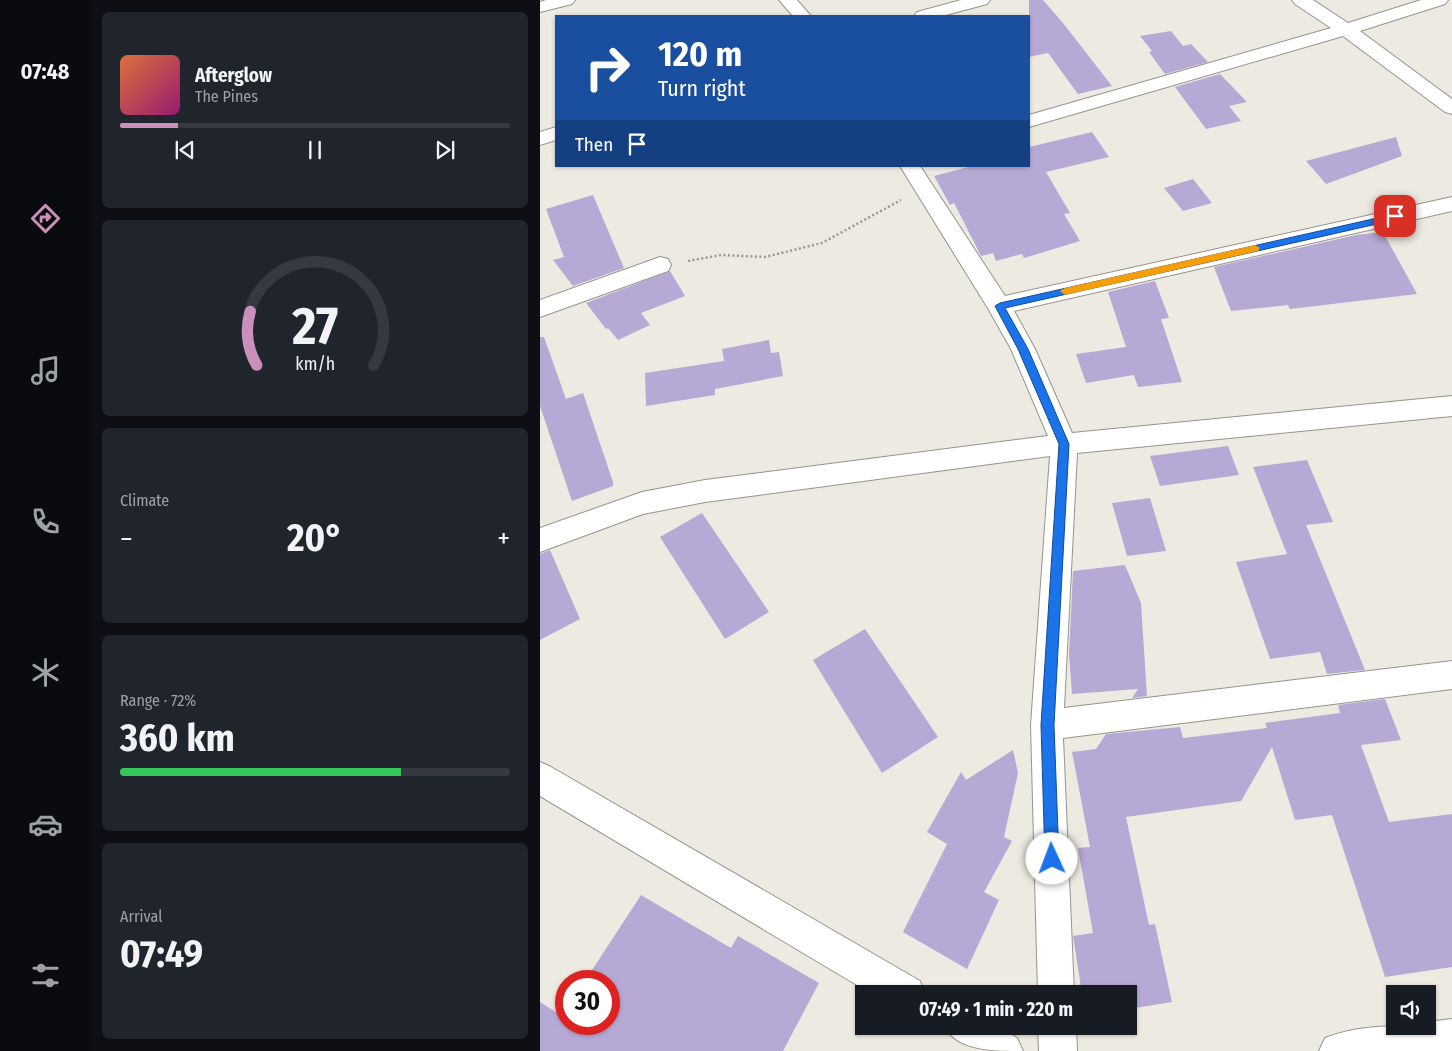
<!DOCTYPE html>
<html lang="en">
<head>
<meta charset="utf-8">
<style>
	:root { --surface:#171b24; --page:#20242c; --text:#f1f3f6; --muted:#9ea1a6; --line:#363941; --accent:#ca90b9 }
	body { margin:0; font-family:"Fira Sans Condensed",sans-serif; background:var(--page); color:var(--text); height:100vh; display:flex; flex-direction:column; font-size:19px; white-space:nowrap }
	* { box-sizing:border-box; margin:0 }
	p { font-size:16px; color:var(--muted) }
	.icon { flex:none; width:28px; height:28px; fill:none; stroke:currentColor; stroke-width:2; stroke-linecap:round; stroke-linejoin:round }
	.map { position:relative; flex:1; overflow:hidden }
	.details { display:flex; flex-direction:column; gap:12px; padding:12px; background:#0d0f14; width:450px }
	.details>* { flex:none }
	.guide { position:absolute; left:15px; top:15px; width:475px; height:152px; border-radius:0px; box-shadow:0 1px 4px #0004; background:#1a4fa0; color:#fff; overflow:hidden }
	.tools { position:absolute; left:846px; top:985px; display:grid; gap:10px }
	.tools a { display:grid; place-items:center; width:50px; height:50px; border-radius:0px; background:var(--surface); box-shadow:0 1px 4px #0004; font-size:25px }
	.speed { position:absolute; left:15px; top:970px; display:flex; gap:10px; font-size:25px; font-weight:700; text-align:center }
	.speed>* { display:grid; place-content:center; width:65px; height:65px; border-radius:50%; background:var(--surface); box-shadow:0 1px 4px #0004; line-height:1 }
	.speed .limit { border:8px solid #d22; background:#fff; color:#111 }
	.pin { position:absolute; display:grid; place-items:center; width:42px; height:42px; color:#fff; margin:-21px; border-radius:10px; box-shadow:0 2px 8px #0006 }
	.me { position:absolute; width:55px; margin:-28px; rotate:358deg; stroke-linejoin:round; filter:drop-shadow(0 0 4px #0008) }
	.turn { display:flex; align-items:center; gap:18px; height:105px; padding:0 20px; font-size:22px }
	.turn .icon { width:65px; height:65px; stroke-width:2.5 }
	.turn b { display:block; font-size:35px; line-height:42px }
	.then { display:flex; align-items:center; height:48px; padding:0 20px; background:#0003; gap:10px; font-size:19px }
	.big { font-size:38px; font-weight:700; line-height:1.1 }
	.details .widget { flex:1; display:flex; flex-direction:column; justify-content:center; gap:8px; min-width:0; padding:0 18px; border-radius:8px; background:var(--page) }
	.details .dial { align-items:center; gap:0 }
	.dial svg { height:130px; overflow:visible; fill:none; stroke:var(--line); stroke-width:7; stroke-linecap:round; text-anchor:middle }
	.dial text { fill:var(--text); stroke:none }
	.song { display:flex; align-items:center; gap:15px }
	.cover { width:60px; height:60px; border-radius:8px; background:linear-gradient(135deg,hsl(20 70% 55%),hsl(320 70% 35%)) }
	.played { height:5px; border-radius:2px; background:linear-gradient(90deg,var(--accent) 15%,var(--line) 15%) }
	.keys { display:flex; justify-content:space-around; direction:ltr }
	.heat { display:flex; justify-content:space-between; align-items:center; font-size:28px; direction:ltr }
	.charge { height:8px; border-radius:4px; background:linear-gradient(90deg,#34c759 72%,var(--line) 0) }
	.trip { position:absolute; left:315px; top:985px; width:282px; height:50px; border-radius:0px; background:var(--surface); box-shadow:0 1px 4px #0004; font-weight:700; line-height:50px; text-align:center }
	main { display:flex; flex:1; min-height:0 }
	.tabs { display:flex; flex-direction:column; width:90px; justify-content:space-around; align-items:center; background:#090b0e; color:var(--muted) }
	.tabs .icon { width:35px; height:35px }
	.tabs .on { color:var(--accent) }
	.tabs b { font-size:22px; color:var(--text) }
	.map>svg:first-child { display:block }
	.building { fill:#b7a9d5 }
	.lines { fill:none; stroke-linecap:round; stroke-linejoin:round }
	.minor-casing { stroke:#95938a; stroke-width:2 }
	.path { stroke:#999790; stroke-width:2.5; stroke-dasharray:2 2.5; stroke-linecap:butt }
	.minor { fill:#fff; fill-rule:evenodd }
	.route { fill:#1a73e8; stroke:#114b97 }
	.slow { fill:#f59e0b }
</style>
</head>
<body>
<main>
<nav class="tabs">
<b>07:48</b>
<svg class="icon on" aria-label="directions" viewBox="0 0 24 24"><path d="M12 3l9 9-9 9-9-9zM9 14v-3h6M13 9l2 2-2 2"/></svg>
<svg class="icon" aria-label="music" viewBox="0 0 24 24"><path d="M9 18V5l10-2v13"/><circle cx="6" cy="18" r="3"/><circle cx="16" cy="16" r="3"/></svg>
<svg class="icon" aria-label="phone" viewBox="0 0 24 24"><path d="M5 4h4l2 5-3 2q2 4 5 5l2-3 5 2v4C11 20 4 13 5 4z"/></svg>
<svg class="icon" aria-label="climate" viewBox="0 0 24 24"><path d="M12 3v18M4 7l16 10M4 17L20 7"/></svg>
<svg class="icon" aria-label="car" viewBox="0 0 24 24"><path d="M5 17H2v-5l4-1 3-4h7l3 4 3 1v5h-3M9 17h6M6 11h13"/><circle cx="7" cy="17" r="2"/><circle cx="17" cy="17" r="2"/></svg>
<svg class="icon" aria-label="filters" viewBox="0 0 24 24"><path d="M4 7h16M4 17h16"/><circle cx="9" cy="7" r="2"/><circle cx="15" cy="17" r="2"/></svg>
</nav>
<section class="details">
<div class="widget">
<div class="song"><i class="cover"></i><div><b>Afterglow</b><p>The Pines</p></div></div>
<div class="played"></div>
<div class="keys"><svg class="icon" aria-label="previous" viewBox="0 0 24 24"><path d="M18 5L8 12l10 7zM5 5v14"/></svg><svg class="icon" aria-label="pause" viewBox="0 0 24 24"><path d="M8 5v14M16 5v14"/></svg><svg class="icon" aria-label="next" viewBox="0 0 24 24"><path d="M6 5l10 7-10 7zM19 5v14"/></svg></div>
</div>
<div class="widget dial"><svg viewBox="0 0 100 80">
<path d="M14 69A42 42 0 1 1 86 69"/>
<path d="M14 69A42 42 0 0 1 10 36" stroke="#ca90b9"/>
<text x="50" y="56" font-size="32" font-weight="700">27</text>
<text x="50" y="72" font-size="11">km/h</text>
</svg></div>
<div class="widget"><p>Climate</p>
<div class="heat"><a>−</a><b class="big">20°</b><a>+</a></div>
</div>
<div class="widget"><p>Range · 72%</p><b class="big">360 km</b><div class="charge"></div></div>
<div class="widget"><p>Arrival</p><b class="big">07:49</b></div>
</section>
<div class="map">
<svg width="912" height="1051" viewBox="0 0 912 1051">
	<rect width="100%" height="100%" fill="#edebe1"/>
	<g class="building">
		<path d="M489 0H503L523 23 572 86 538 94 508 53 489 57Z"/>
		<path d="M631 31 643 46 651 44 668 62 625 74 609 52 612 51 600 36Z"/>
		<path d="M680 74 707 102 689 106 701 121 666 129 635 87Z"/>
		<path d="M552 132 569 157 506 172 530 213 524 214 540 241 484 258 482 254 456 261 453 253 441 256 414 203 410 205 394 176 432 166H489V147Z"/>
		<path d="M856 137 862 156 786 184 766 161Z"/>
		<path d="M653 179 672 203 643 211 624 188Z"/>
		<path d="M53 195 84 268 33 286 13 260 24 257 6 209Z"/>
		<path d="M843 232 877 294 750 309 748 305 691 311 674 267 816 235Z"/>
		<path d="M130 271 145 296 101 313 110 325 78 340 68 328 66 329 46 303Z"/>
		<path d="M615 281 629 318 621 319 642 382 598 387 594 375 546 383 536 354 586 347 568 292Z"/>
		<path d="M0 337H4L26 399 43 393 73 482V486L32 501 0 406Z"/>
		<path d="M229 340 231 353 239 352 243 376 175 389V395L106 406 105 373 184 361 182 349Z"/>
		<path d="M688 446 699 475 620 486 610 456Z"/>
		<path d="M767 460 793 522 766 525 825 670 787 674 780 652 730 659 696 562 747 554 713 467Z"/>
		<path d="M610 498 626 551 587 556 572 503Z"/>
		<path d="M162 513 229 612 185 639 120 537Z"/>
		<path d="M10 550 40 619 0 640V554Z"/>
		<path d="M585 565 601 603 607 696 592 698 598 689 532 694 529 654 533 571Z"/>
		<path d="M325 629 398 737 342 773 273 660Z"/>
		<path d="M845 699 861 740 821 745 849 822 912 814V967L845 977 792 815 755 820 732 747 701 801 586 817 609 925 615 924 632 1002 589 1009V994H542L533 936 553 933 538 848 550 847 532 752 556 749 566 734 640 727 643 738 727 728 725 723 800 713 798 705Z"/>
		<path d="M473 750 478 773 464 837 472 841 444 892 459 900 427 969 363 932 407 844 387 832 421 772 426 780Z"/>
		<path d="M101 895 191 948 198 936 279 983 243 1051H0V1002L22 1016 26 1009V1024H69V981H45Z"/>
	</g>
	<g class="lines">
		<g class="minor-casing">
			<g id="minor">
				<path d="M6 0H35L32 4 0 12V2Z"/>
				<path d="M239 0H257L271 16H253Z"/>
				<path d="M421 0H450L447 4 402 16H374L377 12Z"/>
				<path d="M752 0H773L808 23 881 0H908L905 4 820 31 912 99V114L905 112 803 36 489 127V115L791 28 755 4Z"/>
				<path d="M16 127V140L0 145V132Z"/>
				<path d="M360 166H380L465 296 912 197V211L474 311 495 349 532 433 912 396V416L537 453 524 708 912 661V689L523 738 534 994H498L491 725 510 456 165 502 103 514 0 552V528L102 492 165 480 508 436 471 349 449 310Z"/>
				<path d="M120 257 128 259 131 265 128 271 0 317V300Z"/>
				<path d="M0 762 11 767 380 981 385 994H332L0 796Z"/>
				<path d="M912 1019V1051H779L785 1038C816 1025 854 1026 888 1026V1022Z"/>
				<path d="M404 1026H458L477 1038 483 1051C453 1051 417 1051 404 1026Z"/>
				<path d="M498 1026H536L537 1051H499Z"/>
			</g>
		</g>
		<path class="path" d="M148 261 181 255 225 257 282 243 361 200"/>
		<use href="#minor" class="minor"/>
	</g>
	<path class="route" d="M855 214H859V219L465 308 488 349 529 444 514 725 519 859 517 864 512 866 507 864 505 859 501 725 519 444 478 349 455 306 460 303Z"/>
	<path class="slow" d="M715 245 720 248 718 251 525 295 520 291 525 288Z"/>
</svg>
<div class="tools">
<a><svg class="icon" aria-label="sound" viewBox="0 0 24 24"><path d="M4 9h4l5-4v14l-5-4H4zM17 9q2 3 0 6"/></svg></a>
</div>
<div class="speed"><div class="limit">30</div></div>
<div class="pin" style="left:855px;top:216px;background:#d93025"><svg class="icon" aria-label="arrive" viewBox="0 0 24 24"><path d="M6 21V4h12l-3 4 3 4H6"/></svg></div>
<svg class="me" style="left:512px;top:859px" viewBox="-20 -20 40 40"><circle r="19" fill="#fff"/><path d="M0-13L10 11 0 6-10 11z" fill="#1a73e8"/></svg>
<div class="trip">07:49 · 1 min · 220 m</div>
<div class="guide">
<div class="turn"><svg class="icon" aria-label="right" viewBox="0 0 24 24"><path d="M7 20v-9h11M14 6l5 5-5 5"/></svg><div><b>120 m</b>Turn right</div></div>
<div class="then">Then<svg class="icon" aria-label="arrive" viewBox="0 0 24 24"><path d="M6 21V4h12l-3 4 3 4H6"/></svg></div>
</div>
</div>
</main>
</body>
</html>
